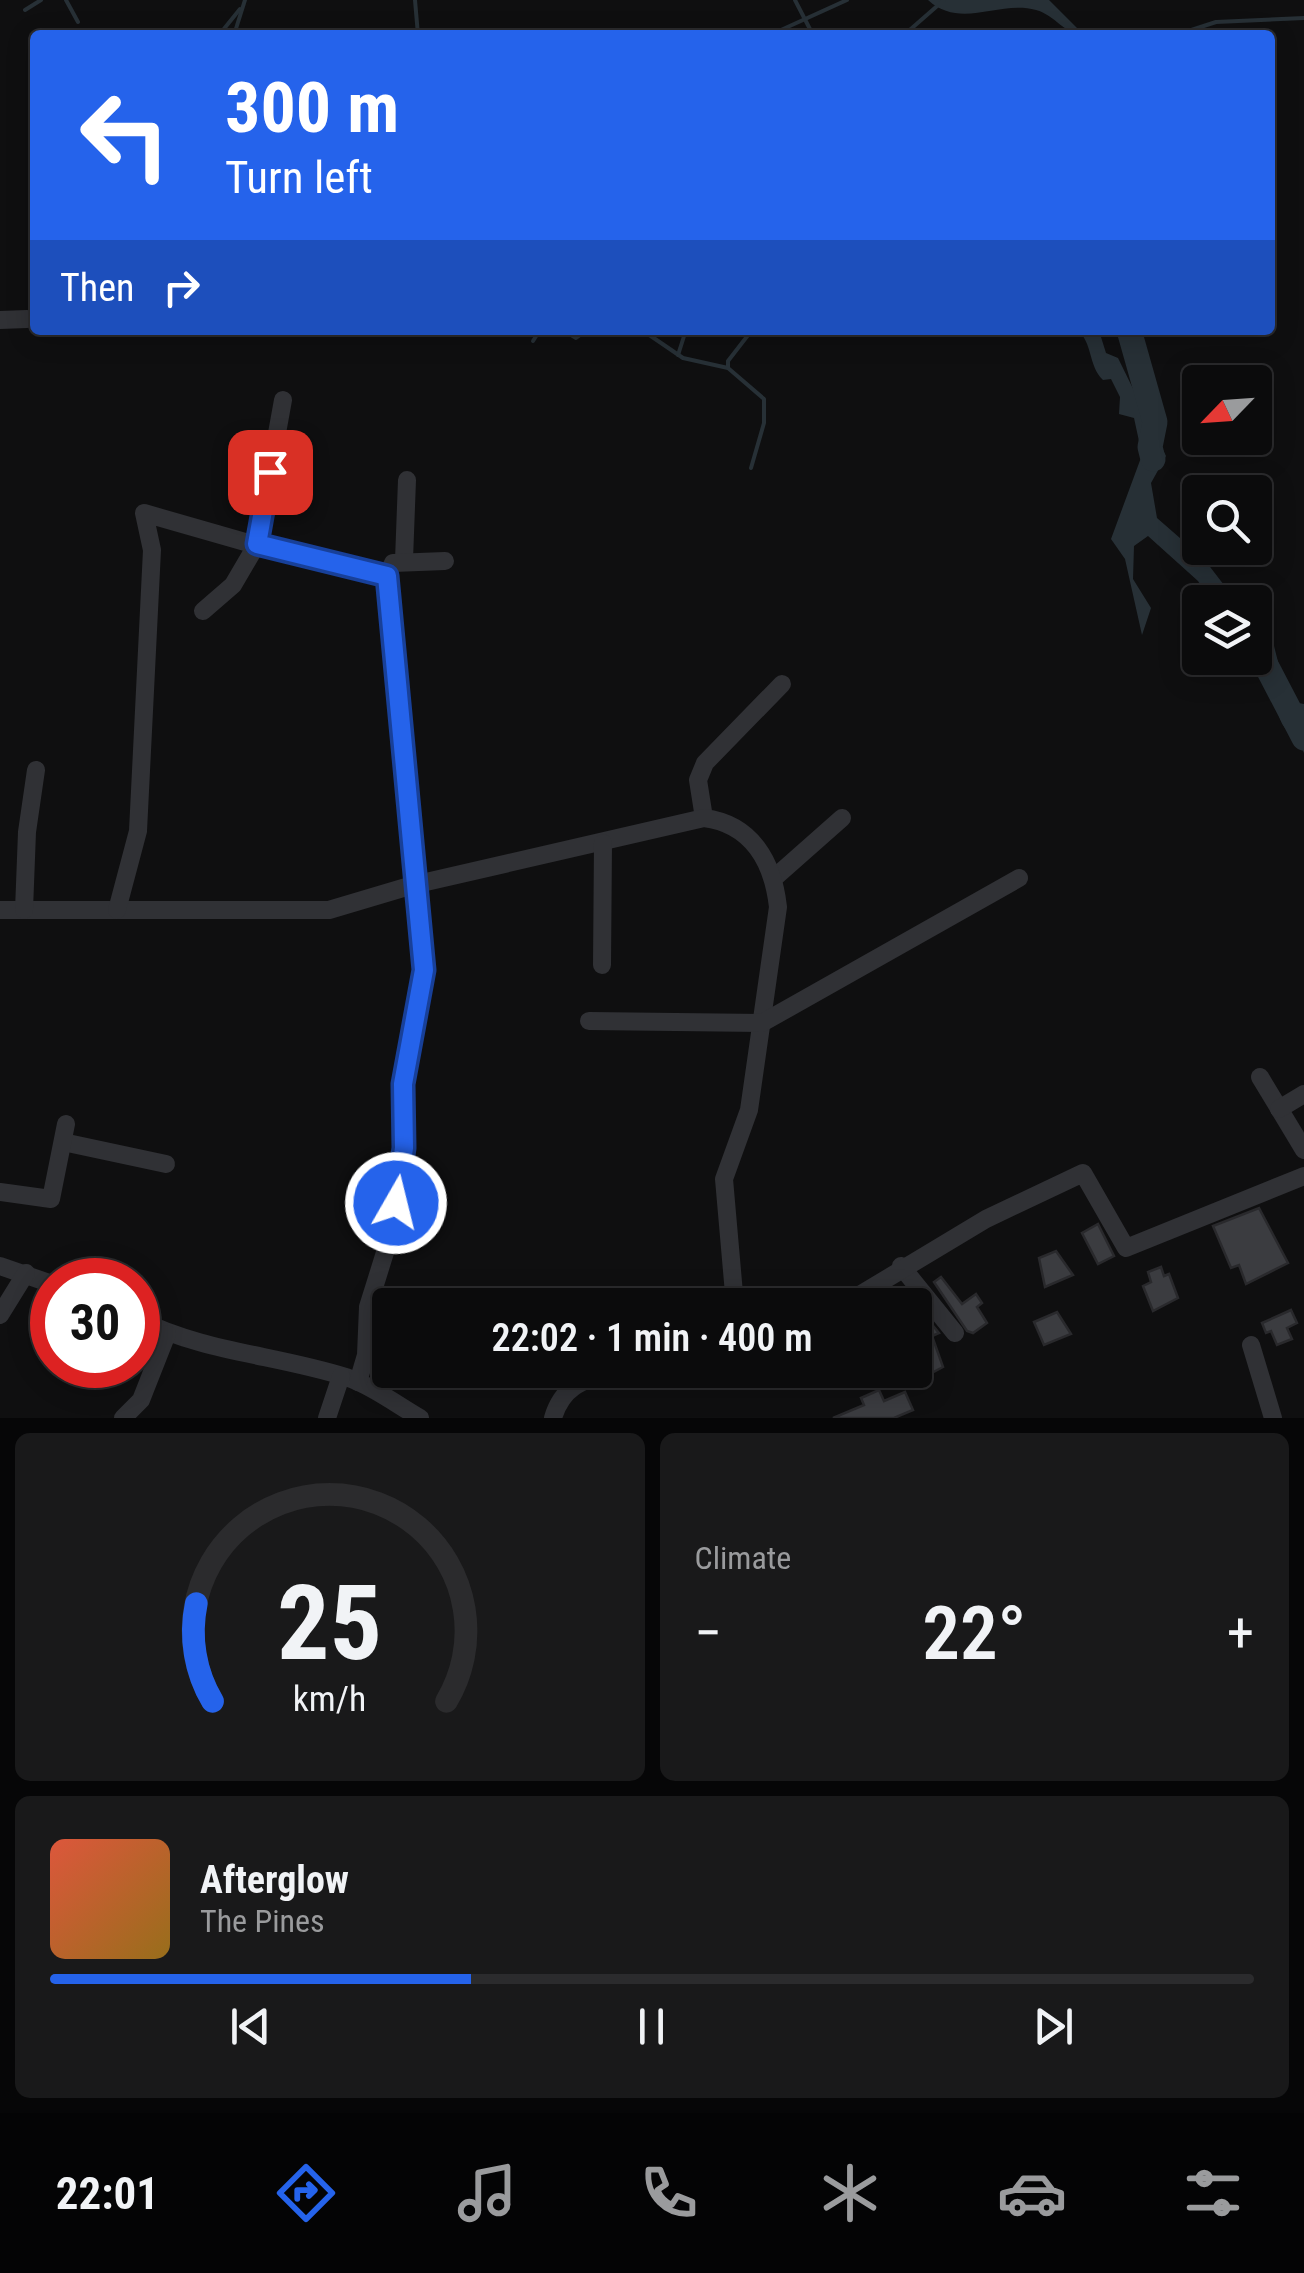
<!DOCTYPE html>
<html lang="en">
<head>
<meta charset="utf-8">
<style>
	:root { --surface:#0b0b0c; --page:#19191a; --text:#f1f3f6; --muted:#9a9b9d; --line:#2b2b2d; --accent:#2563eb }
	body { margin:0; font-family:"Roboto Condensed",sans-serif; background:var(--page); color:var(--text); height:100vh; display:flex; flex-direction:column; font-size:38px; white-space:nowrap }
	* { box-sizing:border-box; margin:0 }
	p { font-size:32px; color:var(--muted) }
	.icon { flex:none; width:55px; height:55px; fill:none; stroke:currentColor; stroke-width:2; stroke-linecap:round; stroke-linejoin:round }
	.map { position:relative; height:1418px; overflow:hidden }
	.sheet { display:flex; flex-direction:column; gap:15px; padding:15px; background:#060607; flex:1 }
	.sheet>* { flex:none }
	.banner { position:absolute; left:30px; top:30px; width:1245px; height:305px; border-radius:10px; box-shadow:0 5px 25px #0003,0 0 0 2px var(--line); background:#2563eb; color:#fff; overflow:hidden }
	.needle { width:65px; rotate:245deg }
	.controls { position:absolute; left:1182px; top:365px; display:grid; gap:20px }
	.controls a { display:grid; place-items:center; width:90px; height:90px; border-radius:10px; background:var(--surface); box-shadow:0 5px 25px #0003,0 0 0 2px var(--line); font-size:50px }
	.speed { position:absolute; left:30px; top:1258px; display:flex; gap:20px; font-size:50px; font-weight:700; text-align:center }
	.speed>* { display:grid; place-content:center; width:130px; height:130px; border-radius:50%; background:var(--surface); box-shadow:0 5px 25px #0003,0 0 0 2px var(--line); line-height:1 }
	.speed .limit { border:15px solid #d22; background:#fff; color:#111 }
	.pin { position:absolute; display:grid; place-items:center; width:85px; height:85px; color:#fff; margin:-42px; border-radius:20px; box-shadow:0 5px 15px #0006 }
	.me { position:absolute; width:110px; margin:-55px; rotate:8deg; stroke-linejoin:round; filter:drop-shadow(0 0 8px #0008) }
	.turn { display:flex; align-items:center; gap:35px; height:210px; padding:0 30px; font-size:45px }
	.turn .icon { width:130px; height:130px; stroke-width:2.5 }
	.turn b { display:block; font-size:70px; line-height:85px }
	.then { display:flex; align-items:center; height:95px; padding:0 30px; background:#0003; gap:20px; font-size:38px }
	.big { font-size:75px; font-weight:600; line-height:1.1 }
	.sheet .card { flex:1; display:flex; flex-direction:column; justify-content:center; gap:15px; min-width:0; padding:0 35px; border-radius:15px; background:var(--page) }
	.sheet .dial { align-items:center; gap:0 }
	.dial svg { height:260px; overflow:visible; fill:none; stroke:var(--line); stroke-width:7; stroke-linecap:round; text-anchor:middle }
	.dial text { fill:var(--text); stroke:none }
	.song { display:flex; align-items:center; gap:30px }
	.cover { width:120px; height:120px; border-radius:15px; background:linear-gradient(135deg,hsl(10 70% 55%),hsl(40 70% 35%)) }
	.played { height:10px; border-radius:5px; background:linear-gradient(90deg,var(--accent) 35%,var(--line) 35%) }
	.keys { display:flex; justify-content:space-around; direction:ltr }
	.heat { display:flex; justify-content:space-between; align-items:center; font-size:55px; direction:ltr }
	.sheet .tiles { flex:1; display:grid; gap:15px; grid-template-columns:1fr 1fr }
	.card:last-child { grid-column:span 2 }
	.trip { position:absolute; left:372px; top:1288px; width:560px; height:100px; border-radius:10px; background:var(--surface); box-shadow:0 5px 25px #0003,0 0 0 2px var(--line); font-weight:600; line-height:100px; text-align:center }
	.menu { display:flex; height:160px; justify-content:space-around; align-items:center; background:#040405; color:var(--muted) }
	.menu .icon { width:70px; height:70px }
	.menu .on { color:var(--accent) }
	.menu b { font-size:45px; color:var(--text) }
	.map>svg:first-child { display:block }
	.water { fill:#273036 }
	.lines { fill:none; stroke-linecap:round; stroke-linejoin:round }
	.stream { stroke:#273036; stroke-width:4 }
	.river { stroke:#273036; stroke-width:25 }
	.building { fill:#3b3c40; stroke:#29292c; stroke-width:2.5 }
	.minor { stroke:#303135; stroke-width:18 }
	.route-casing { stroke:#184099; stroke-width:25 }
	.route { stroke:#2563eb; stroke-width:18 }
</style>
</head>
<body>
<div class="map">
<svg width="1304" height="1418" viewBox="0 0 1304 1418">
	<rect width="100%" height="100%" fill="#0f0f10"/>
	<g class="water">
		<path d="M928 0H1049L1084 35C1065 35 1055 15 1036 10 998 0 961 30 928 0Z"/>
		<path d="M1077 330H1108L1101 337 1106 353 1118 358 1166 456 1151 483 1157 518 1204 559 1237 602H1211L1198 581 1148 536 1134 546 1133 579 1151 608 1142 635 1125 559 1111 539 1142 455 1134 418 1119 414 1120 397 1111 379 1103 380C1088 366 1093 342 1077 330Z"/>
		<path d="M1255 620 1274 646 1288 701 1304 704V753C1299 739 1285 733 1280 719 1269 689 1293 677 1255 655Z"/>
	</g>
	<g class="lines">
		<g class="stream">
			<path d="M66 0 78 22"/>
			<path d="M415 0 418 35"/>
			<path d="M795 0 813 35"/>
			<path d="M25 10 41 0"/>
			<path d="M197 35 202 31 215 35"/>
			<path d="M219 35 240 9"/>
			<path d="M234 35 245 0"/>
			<path d="M770 35 847 0"/>
			<path d="M904 35 944 0"/>
			<path d="M1176 35 1216 22 1304 18"/>
			<path d="M563 330 576 338 587 330"/>
			<path d="M642 330 683 358 728 368"/>
			<path d="M533 341 540 330"/>
			<path d="M678 355 686 330"/>
			<path d="M751 468 764 423V399L728 368V361L752 330"/>
		</g>
		<g class="river">
			<path d="M1129 330 1155 422 1150 447 1153 459"/>
			<path d="M1255 644 1304 738"/>
		</g>
	</g>
	<g class="building">
		<path d="M1259 1208 1288 1263 1246 1284 1239 1265 1231 1268 1213 1226Z"/>
		<path d="M1098 1224 1114 1256 1098 1264 1082 1233Z"/>
		<path d="M1056 1251 1073 1275 1045 1287 1039 1258Z"/>
		<path d="M1161 1267 1164 1276 1169 1274 1178 1298 1153 1311 1143 1286 1151 1282 1148 1272Z"/>
		<path d="M941 1277 962 1304 976 1294 982 1303 977 1307 987 1323 973 1333 967 1331 934 1282Z"/>
		<path d="M1291 1310 1297 1323 1287 1328 1292 1339 1277 1345 1271 1331 1266 1333 1262 1323Z"/>
		<path d="M1057 1312 1071 1334 1044 1345 1034 1322Z"/>
		<path d="M925 1316 939 1333 932 1336 943 1367 924 1377 915 1360V1351L923 1347 915 1324Z"/>
		<path d="M879 1390 884 1401 905 1392 913 1410 894 1418H833L864 1405 861 1398Z"/>
	</g>
	<g class="lines">
		<g class="minor">
			<path d="M0 320 27 319"/>
			<path d="M404 560 407 480"/>
			<path d="M203 611 233 585 257 544 283 400"/>
			<path d="M704 818 698 780 705 763 782 684"/>
			<path d="M773 879 842 818"/>
			<path d="M0 910H329L413 885 704 818C752 824 773 862 778 907L749 1110 724 1179 735 1305"/>
			<path d="M24 910 27 832 36 770"/>
			<path d="M117 910 138 831 152 550 144 513 301 558 387 576"/>
			<path d="M602 965 603 843"/>
			<path d="M589 1021 762 1023 1019 878"/>
			<path d="M1260 1077 1304 1150"/>
			<path d="M1279 1109 1304 1094"/>
			<path d="M63 1142 166 1164"/>
			<path d="M0 1192 51 1199 66 1124"/>
			<path d="M0 1266 52 1284"/>
			<path d="M901 1266 955 1333"/>
			<path d="M843 1305 986 1219 1083 1173 1126 1248 1304 1176"/>
			<path d="M0 1315 26 1273"/>
			<path d="M138 1319C203 1352 277 1355 346 1377 372 1386 396 1404 420 1418"/>
			<path d="M1251 1345 1273 1418"/>
			<path d="M358 1382 366 1355 368 1307 392 1230 403 1149V1084L423 970 387 576 393 563 445 561"/>
			<path d="M123 1418 141 1400 167 1334"/>
			<path d="M327 1418 341 1376"/>
			<path d="M553 1418C563 1384 585 1380 616 1370"/>
		</g>
	</g>
	<g class="lines">
		<g class="route-casing">
			<path id="route" d="M270 472 257 544 387 576 424 970 403 1084 404 1148 396 1203"/>
		</g>
		<use href="#route" class="route"/>
	</g>
</svg>
<div class="controls">
<a><svg class="needle" viewBox="-14 -14 28 28"><path d="M0-13l5 13h-10z" fill="#e53935"/><path d="M0 13l5-13h-10z" fill="#9a9b9d"/></svg></a>
<a><svg class="icon" aria-label="search" viewBox="0 0 24 24"><circle cx="10" cy="10" r="6"/><path d="M15 15l6 6"/></svg></a>
<a><svg class="icon" aria-label="layers" viewBox="0 0 24 24"><path d="M12 4l9 5-9 5-9-5zM3 14l9 5 9-5"/></svg></a>
</div>
<div class="speed"><div class="limit">30</div></div>
<div class="pin" style="left:270px;top:472px;background:#d93025"><svg class="icon" aria-label="arrive" viewBox="0 0 24 24"><path d="M6 21V4h12l-3 4 3 4H6"/></svg></div>
<svg class="me" style="left:396px;top:1203px" viewBox="-20 -20 40 40"><circle r="17" fill="#2563eb" stroke="#fff" stroke-width="3"/><path d="M0-11L8 9 0 5-8 9z" fill="#fff"/></svg>
<div class="trip">22:02 · 1 min · 400 m</div>
<div class="banner">
<div class="turn"><svg class="icon" aria-label="left" viewBox="0 0 24 24"><path d="M17 20v-9H6M10 6l-5 5 5 5"/></svg><div><b>300 m</b>Turn left</div></div>
<div class="then">Then<svg class="icon" aria-label="right" viewBox="0 0 24 24"><path d="M7 20v-9h11M14 6l5 5-5 5"/></svg></div>
</div>
</div>
<section class="sheet">
<div class="tiles">
<div class="card dial"><svg viewBox="0 0 100 80">
<path d="M14 69A42 42 0 1 1 86 69"/>
<path d="M14 69A42 42 0 0 1 9 39" stroke="#2563eb"/>
<text x="50" y="56" font-size="32" font-weight="700">25</text>
<text x="50" y="72" font-size="11">km/h</text>
</svg></div>
<div class="card"><p>Climate</p>
<div class="heat"><a>−</a><b class="big">22°</b><a>+</a></div>
</div>
<div class="card">
<div class="song"><i class="cover"></i><div><b>Afterglow</b><p>The Pines</p></div></div>
<div class="played"></div>
<div class="keys"><svg class="icon" aria-label="previous" viewBox="0 0 24 24"><path d="M18 5L8 12l10 7zM5 5v14"/></svg><svg class="icon" aria-label="pause" viewBox="0 0 24 24"><path d="M8 5v14M16 5v14"/></svg><svg class="icon" aria-label="next" viewBox="0 0 24 24"><path d="M6 5l10 7-10 7zM19 5v14"/></svg></div>
</div>
</div>
</section>
<nav class="menu">
<b>22:01</b>
<svg class="icon on" aria-label="directions" viewBox="0 0 24 24"><path d="M12 3l9 9-9 9-9-9zM9 14v-3h6M13 9l2 2-2 2"/></svg>
<svg class="icon" aria-label="music" viewBox="0 0 24 24"><path d="M9 18V5l10-2v13"/><circle cx="6" cy="18" r="3"/><circle cx="16" cy="16" r="3"/></svg>
<svg class="icon" aria-label="phone" viewBox="0 0 24 24"><path d="M5 4h4l2 5-3 2q2 4 5 5l2-3 5 2v4C11 20 4 13 5 4z"/></svg>
<svg class="icon" aria-label="climate" viewBox="0 0 24 24"><path d="M12 3v18M4 7l16 10M4 17L20 7"/></svg>
<svg class="icon" aria-label="car" viewBox="0 0 24 24"><path d="M5 17H2v-5l4-1 3-4h7l3 4 3 1v5h-3M9 17h6M6 11h13"/><circle cx="7" cy="17" r="2"/><circle cx="17" cy="17" r="2"/></svg>
<svg class="icon" aria-label="filters" viewBox="0 0 24 24"><path d="M4 7h16M4 17h16"/><circle cx="9" cy="7" r="2"/><circle cx="15" cy="17" r="2"/></svg>
</nav>
</body>
</html>
